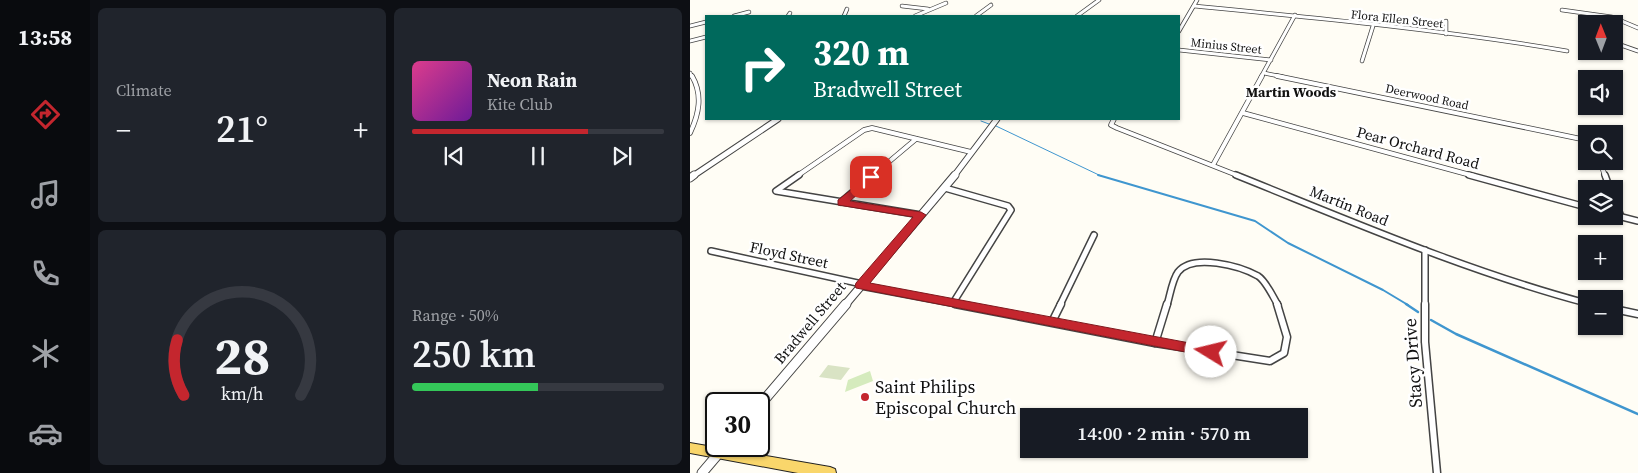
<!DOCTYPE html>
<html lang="en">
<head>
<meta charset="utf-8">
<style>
	:root { --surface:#171b24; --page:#20242c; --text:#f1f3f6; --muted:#9ea1a6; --line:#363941; --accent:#c4262e }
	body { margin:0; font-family:"Source Serif 4",serif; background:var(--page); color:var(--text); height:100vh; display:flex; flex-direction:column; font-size:19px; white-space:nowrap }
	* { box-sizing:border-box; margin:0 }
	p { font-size:16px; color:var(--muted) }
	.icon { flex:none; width:28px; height:28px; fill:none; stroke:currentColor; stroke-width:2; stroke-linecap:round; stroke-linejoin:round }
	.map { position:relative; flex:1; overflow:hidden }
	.drawer { display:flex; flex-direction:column; gap:8px; padding:8px; background:#0d0f14; width:600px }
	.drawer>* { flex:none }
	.hud { position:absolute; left:15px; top:15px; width:475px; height:105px; border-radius:0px; box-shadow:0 1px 4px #0004; background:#00695c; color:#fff; overflow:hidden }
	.needle { width:32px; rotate:359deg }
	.controls { position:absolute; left:888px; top:15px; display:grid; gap:10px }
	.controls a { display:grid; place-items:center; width:45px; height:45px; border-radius:0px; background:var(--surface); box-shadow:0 1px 4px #0004; font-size:25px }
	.speed { position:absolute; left:15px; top:392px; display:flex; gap:10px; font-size:25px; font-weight:700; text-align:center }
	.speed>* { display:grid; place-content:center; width:65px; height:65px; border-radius:50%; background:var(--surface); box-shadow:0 1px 4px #0004; line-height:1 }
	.speed .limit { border:2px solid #111; border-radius:8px; background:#fff; color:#111 }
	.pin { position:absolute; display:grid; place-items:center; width:42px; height:42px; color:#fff; margin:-21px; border-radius:10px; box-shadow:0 2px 8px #0006 }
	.me { position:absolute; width:55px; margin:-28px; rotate:279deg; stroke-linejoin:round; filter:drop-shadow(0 0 4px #0008) }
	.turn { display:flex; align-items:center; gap:18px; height:105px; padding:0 25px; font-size:22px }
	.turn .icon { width:65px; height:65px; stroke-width:2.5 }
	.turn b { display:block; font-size:35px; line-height:42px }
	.big { font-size:38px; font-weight:600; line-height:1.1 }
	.drawer .tile { flex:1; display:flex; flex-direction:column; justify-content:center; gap:8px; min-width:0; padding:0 18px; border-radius:8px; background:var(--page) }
	.drawer .dial { align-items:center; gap:0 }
	.dial svg { height:130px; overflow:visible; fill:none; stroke:var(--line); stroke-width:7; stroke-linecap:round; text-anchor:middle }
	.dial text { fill:var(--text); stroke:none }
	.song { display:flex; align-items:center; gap:15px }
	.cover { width:60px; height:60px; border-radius:8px; background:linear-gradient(135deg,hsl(330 70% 55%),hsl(280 70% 35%)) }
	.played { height:5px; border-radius:2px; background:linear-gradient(90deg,var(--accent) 70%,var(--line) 70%) }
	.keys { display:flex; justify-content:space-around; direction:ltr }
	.heat { display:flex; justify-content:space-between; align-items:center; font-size:28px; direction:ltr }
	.charge { height:8px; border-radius:4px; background:linear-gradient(90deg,#34c759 50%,var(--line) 0) }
	.drawer .tiles { flex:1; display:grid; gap:8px; grid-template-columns:repeat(2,1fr) }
	.trip { position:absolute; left:330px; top:408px; width:288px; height:50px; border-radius:0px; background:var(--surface); box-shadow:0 1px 4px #0004; font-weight:600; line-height:50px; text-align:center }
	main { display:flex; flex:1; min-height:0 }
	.tab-bar { display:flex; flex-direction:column; width:90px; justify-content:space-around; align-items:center; background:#090b0e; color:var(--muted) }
	.tab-bar .icon { width:35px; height:35px }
	.tab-bar .selected { color:var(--accent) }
	.tab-bar b { font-size:22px; color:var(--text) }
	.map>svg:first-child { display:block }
	.green { fill:#d5ebbd }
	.cemetery { fill:#d9e3c4 }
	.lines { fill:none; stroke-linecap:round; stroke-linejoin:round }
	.stream-far2 { stroke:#3f96cf; stroke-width:1 }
	.stream-far1 { stroke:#3f96cf; stroke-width:2 }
	.stream { stroke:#3f96cf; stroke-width:2.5 }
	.minor-far3-casing { stroke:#444; stroke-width:4.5 }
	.minor-far2-casing { stroke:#444; stroke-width:5.5 }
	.minor-far1-casing { stroke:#444; stroke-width:8 }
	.minor-casing { stroke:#444; stroke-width:9 }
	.tertiary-far2-casing { stroke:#444; stroke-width:7 }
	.tertiary-far1-casing { stroke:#444; stroke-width:9 }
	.tertiary-casing { stroke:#444; stroke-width:11 }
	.primary-casing { stroke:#222; stroke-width:2 }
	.minor-far3 { stroke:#fff; stroke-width:3 }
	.minor-far2 { stroke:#fff; stroke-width:4 }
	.minor-far1 { stroke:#fff; stroke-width:5 }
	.minor { stroke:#fff; stroke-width:6 }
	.tertiary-far2 { stroke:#fff; stroke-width:5 }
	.tertiary-far1 { stroke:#fff; stroke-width:7 }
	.tertiary { stroke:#fff; stroke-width:9 }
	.primary { fill:#f9d66b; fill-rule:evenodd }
	.route { fill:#c4262e; stroke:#7f191e }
	.poi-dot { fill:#c4262e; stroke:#fff; stroke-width:2 }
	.labels { text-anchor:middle; stroke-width:5; stroke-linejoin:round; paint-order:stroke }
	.far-street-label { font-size:12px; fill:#111; stroke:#fff }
	.far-neighbourhood-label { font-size:14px; font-weight:bold; fill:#111; stroke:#fff }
	.street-label { font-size:15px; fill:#111; stroke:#fff }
	.near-street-label { font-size:18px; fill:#111; stroke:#fff }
	.near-poi-label { font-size:18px; fill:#111; stroke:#fff; text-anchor:start }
</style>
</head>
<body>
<main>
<nav class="tab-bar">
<b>13:58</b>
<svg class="icon selected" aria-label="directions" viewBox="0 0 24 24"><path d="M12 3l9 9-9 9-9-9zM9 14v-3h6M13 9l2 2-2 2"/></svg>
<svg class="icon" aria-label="music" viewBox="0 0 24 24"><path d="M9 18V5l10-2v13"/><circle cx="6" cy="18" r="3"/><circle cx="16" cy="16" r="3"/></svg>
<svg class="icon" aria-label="phone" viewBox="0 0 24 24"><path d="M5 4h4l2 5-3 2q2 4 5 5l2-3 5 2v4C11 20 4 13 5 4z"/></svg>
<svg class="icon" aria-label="climate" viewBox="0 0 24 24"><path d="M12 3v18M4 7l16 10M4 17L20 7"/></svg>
<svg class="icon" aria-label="car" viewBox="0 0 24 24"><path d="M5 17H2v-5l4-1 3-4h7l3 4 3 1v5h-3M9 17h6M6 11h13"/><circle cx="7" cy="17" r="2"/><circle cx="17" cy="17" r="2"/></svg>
</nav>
<section class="drawer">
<div class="tiles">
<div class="tile"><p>Climate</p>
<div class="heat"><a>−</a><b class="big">21°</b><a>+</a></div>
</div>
<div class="tile">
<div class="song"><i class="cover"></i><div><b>Neon Rain</b><p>Kite Club</p></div></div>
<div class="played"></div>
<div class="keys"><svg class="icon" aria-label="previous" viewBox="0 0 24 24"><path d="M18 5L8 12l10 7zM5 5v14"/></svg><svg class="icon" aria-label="pause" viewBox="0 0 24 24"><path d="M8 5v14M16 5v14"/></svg><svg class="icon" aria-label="next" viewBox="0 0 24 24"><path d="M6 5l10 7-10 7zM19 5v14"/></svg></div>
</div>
<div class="tile dial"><svg viewBox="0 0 100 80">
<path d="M14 69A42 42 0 1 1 86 69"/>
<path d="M14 69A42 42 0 0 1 10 35" stroke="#c4262e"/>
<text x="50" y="56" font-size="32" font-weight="700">28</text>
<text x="50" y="72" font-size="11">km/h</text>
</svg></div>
<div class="tile"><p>Range · 50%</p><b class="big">250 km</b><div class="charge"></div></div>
</div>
</section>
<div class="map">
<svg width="948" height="473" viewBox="0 0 948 473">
	<rect width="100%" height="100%" fill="#fffdf5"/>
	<path class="green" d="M180 371 183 381 155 392 158 380Z"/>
	<path class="cemetery" d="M138 365 160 368 151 380 129 377Z"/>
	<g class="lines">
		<g class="stream-far2">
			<path d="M291 121 299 124"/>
			<path d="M306 126 411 176"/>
		</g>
		<path class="stream-far1" d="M408 175 565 221 598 243 693 290 718 305"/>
		<g class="stream">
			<path d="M716 304 728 312"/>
			<path d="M741 320 766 334 948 414"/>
		</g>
		<g class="minor-far3-casing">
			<g id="minor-far3">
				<path d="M212 6 238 9"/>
				<path d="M504 6C628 18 754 30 877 51"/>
				<path d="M872 10 922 17 948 28"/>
				<path d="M44 16 59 12"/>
				<path d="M98 16 100 13"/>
				<path d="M154 16 157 9"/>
				<path d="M225 16 256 3"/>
				<path d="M286 16 301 5"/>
				<path d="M387 16 409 0"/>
				<path d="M756 21V34"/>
				<path d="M0 26 16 22"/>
				<path d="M489 31 507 0"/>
				<path d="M0 41 16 37"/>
				<path d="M925 43 948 51"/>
				<path d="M489 50 581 60"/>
				<path d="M672 61 683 26"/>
				<path d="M0 73 2 77"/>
				<path d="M574 73 593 77"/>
				<path d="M571 77 605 15"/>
			</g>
		</g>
		<g class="minor-far2-casing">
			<g id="minor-far2">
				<path d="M587 76 896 140"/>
				<path d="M553 113 784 176"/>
				<path d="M424 119 421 125 427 128 549 176"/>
				<path d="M0 133C9 114 13 95 2 76"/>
				<path d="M910 161 915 176"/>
				<path d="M523 165 572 76"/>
				<path d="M107 176 174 130 182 128 281 152"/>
				<path d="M182 176 226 139"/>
			</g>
		</g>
		<g class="minor-far1-casing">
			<g id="minor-far1">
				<path d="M109 175 86 191 231 215"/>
				<path d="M546 175C661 221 776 271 896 303"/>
				<path d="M779 175 896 207"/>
				<path d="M915 175 920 189"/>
				<path d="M255 188 318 206 321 210 263 303"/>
				<path d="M924 198 931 217"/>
				<path d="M151 202 183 175"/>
				<path d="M924 215 948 221"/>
				<path d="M735 250V305"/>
				<path d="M21 251 172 284"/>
				<path d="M171 286 272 305"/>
				<path d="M370 305 404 235"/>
				<path d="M477 305C480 296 482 280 488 272 503 253 550 266 568 276 576 281 583 297 588 305"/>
			</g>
		</g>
		<g class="minor-casing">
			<g id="minor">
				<path d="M265 304 465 343"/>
				<path d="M477 304 465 343 580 361 594 353 597 337 587 304"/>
				<path d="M735 304V342L747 473"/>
				<path d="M924 309 948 314"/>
				<path d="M362 322 371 304"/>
			</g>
		</g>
		<g class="tertiary-far2-casing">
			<g id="tertiary-far2">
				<path d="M3 176 88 119"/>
				<path d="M264 176 307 119"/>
			</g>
		</g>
		<g class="tertiary-far1-casing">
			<g id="tertiary-far1">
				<path d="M0 178 4 175"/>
				<path d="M155 305 265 175"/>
			</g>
		</g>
		<g class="tertiary-casing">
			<g id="tertiary">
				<path d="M69 406 156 304"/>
				<path d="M12 473 35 446"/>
			</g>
		</g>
		<g class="primary-casing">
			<path id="primary" d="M0 443 140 467 145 469 146 473H108L0 453Z"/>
		</g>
		<use href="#minor-far3" class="minor-far3"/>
		<use href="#minor-far2" class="minor-far2"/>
		<use href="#minor-far1" class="minor-far1"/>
		<use href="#minor" class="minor"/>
		<use href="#tertiary-far2" class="tertiary-far2"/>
		<use href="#tertiary-far1" class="tertiary-far1"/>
		<use href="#tertiary" class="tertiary"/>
		<use href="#primary" class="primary"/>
	</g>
	<path class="route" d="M181 174 186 177 185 179 160 201 231 212 236 215 180 283 521 347 528 352 521 357 166 288 165 286 166 283 223 217 148 205V200Z"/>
	<circle class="poi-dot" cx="175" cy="397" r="5"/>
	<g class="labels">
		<g class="far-street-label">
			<text transform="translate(707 19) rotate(6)" y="4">Flora Ellen Street</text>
			<text transform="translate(536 46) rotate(6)" y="4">Minius Street</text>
			<text transform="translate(737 97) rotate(12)" y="4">Deerwood Road</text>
		</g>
		<g class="far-neighbourhood-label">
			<text x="601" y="97">Martin Woods</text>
		</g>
		<g class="street-label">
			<text transform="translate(728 148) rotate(15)" y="5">Pear Orchard Road</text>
			<text transform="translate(659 206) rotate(22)" y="5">Martin Road</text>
			<text transform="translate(99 255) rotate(12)" y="5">Floyd Street</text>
			<text transform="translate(120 323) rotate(-50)" y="5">Bradwell Street</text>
		</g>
		<g class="near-street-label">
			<text transform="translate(723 363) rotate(-94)" y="6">Stacy Drive</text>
		</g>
		<g class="near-poi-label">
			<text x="185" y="393">Saint Philips<tspan x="185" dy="21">Episcopal Church</tspan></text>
		</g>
	</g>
</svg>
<div class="controls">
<a><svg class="needle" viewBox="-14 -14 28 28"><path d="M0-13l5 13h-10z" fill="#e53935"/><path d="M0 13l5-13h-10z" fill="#9ea1a6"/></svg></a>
<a><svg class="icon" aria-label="sound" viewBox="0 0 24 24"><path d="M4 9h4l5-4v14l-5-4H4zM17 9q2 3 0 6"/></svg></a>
<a><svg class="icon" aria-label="search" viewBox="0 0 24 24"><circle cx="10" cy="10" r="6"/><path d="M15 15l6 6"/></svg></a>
<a><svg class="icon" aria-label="layers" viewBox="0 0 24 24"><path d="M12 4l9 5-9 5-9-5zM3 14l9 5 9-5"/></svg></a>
<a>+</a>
<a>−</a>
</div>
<div class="speed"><div class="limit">30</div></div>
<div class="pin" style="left:181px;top:177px;background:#d93025"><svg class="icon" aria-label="arrive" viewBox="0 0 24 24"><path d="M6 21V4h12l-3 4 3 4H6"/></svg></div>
<svg class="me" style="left:521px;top:352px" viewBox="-20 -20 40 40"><circle r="19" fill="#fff"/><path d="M0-13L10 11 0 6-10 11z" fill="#c4262e"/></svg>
<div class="trip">14:00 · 2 min · 570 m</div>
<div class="hud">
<div class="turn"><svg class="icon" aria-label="right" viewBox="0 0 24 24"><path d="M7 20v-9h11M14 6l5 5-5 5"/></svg><div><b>320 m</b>Bradwell Street</div></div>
</div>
</div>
</main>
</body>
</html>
